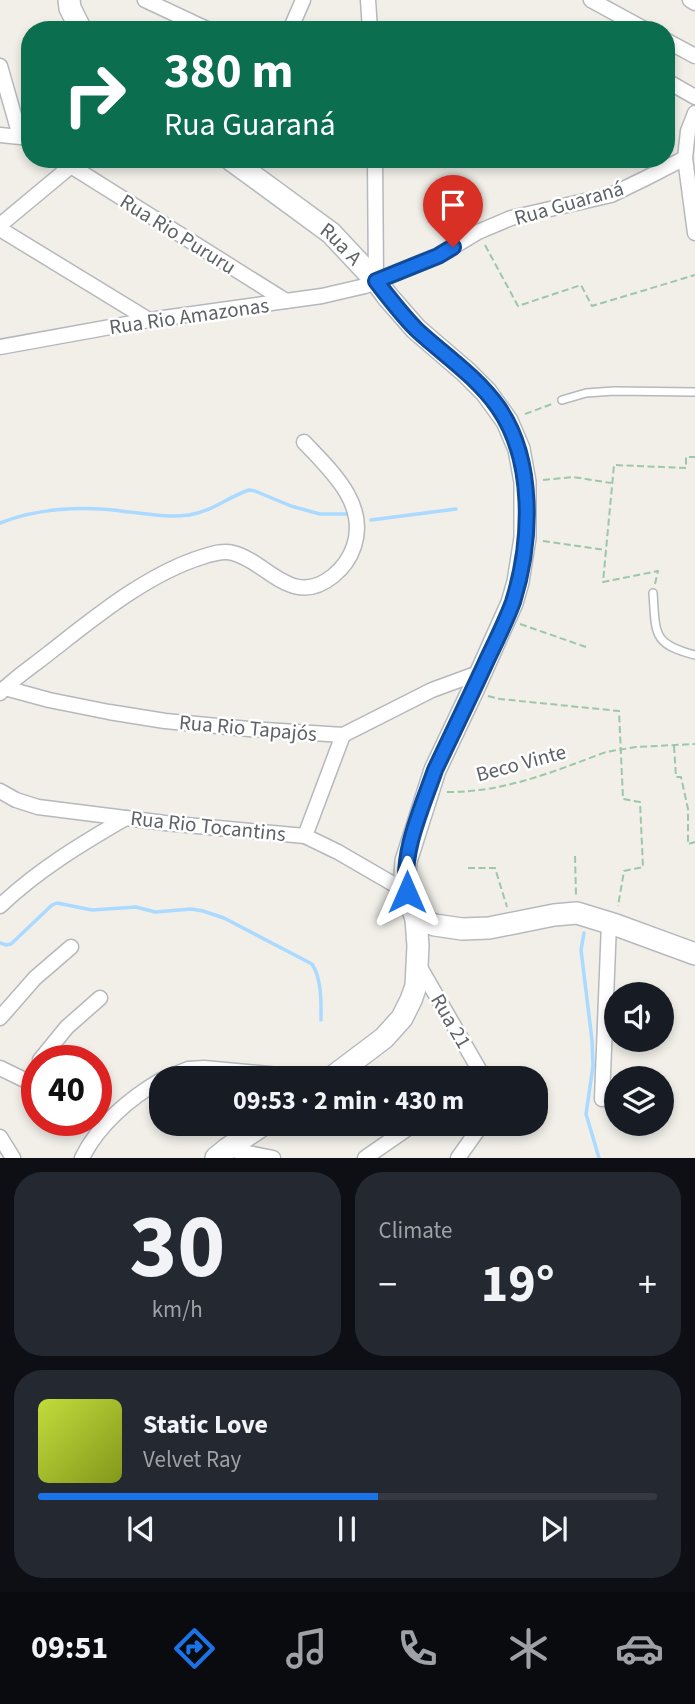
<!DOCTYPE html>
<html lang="en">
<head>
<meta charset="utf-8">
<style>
	:root { --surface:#171b24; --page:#242831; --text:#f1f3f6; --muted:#9ea1a6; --line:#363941; --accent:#1a73e8 }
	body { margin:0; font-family:"Source Sans 3",sans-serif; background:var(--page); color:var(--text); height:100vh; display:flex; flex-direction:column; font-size:26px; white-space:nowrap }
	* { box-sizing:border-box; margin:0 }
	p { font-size:23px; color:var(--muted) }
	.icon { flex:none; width:38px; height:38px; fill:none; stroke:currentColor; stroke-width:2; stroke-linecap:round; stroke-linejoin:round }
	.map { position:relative; height:1158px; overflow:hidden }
	.side { display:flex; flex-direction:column; gap:14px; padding:14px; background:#0d0f14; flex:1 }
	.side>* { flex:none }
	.guide { position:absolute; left:21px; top:21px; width:654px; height:147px; border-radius:28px; box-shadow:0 4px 10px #0003; background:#0b6e4f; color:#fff; overflow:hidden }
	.buttons { position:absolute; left:604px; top:982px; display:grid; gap:14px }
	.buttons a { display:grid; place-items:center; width:70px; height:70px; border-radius:50%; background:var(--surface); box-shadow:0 4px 10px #0003; font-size:35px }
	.speed { position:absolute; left:21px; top:1045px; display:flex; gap:14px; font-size:35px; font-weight:700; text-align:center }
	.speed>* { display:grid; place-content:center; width:91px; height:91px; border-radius:50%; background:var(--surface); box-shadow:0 4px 10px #0003; line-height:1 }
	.speed .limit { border:10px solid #d22; background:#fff; color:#111 }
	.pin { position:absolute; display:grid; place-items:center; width:60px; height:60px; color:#fff; margin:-72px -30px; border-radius:50% 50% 50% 0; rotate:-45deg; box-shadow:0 0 7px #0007 }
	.pin .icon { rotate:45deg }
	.me { position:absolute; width:77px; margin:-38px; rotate:0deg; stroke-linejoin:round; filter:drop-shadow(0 0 5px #0008) }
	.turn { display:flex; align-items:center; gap:24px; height:147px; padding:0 28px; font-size:32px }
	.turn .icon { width:91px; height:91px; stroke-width:2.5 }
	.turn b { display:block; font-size:49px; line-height:60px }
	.big { font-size:52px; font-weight:700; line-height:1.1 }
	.side .widget { flex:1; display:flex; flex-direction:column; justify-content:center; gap:10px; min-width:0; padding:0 24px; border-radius:28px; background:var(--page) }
	.side .dial { align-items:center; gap:0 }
	.dial b { font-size:91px; line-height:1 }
	.song { display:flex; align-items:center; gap:21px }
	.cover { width:84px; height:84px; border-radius:10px; background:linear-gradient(135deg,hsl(70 70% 55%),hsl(70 70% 35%)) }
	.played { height:7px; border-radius:4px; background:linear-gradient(90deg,var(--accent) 55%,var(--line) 55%) }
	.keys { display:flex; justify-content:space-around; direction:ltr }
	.heat { display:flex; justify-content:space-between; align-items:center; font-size:38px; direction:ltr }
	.side .tiles { flex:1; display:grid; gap:14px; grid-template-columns:1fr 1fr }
	.widget:last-child { grid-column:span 2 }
	.trip { position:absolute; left:149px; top:1066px; width:399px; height:70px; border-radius:28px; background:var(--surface); box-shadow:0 4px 10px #0003; font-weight:700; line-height:70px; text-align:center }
	.menu { display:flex; height:112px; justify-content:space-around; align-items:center; background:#090b0e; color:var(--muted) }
	.menu .icon { width:49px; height:49px }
	.menu .selected { color:var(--accent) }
	.menu b { font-size:32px; color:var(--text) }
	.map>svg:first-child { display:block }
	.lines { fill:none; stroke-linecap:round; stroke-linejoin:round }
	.stream { stroke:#aadaff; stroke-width:3.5 }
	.lane-casing { stroke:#b5b8bc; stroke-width:10 }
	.street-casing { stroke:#b5b8bc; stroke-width:17 }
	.secondary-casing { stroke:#b6babf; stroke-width:24 }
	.path { stroke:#9cc7a9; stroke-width:2; stroke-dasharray:7 3.5; stroke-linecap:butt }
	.lane { stroke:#fff; stroke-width:7 }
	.street { stroke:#fff; stroke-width:14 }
	.secondary { stroke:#fff; stroke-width:21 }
	.route-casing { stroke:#114b97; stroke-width:18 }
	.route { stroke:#1a73e8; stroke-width:12 }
	.labels { text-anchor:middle; stroke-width:5; stroke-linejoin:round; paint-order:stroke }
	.street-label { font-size:21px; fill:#5f6368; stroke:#fff }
</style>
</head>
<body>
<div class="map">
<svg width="695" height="1158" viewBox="0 0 695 1158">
	<rect width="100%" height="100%" fill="#f1efe8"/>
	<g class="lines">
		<g class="stream">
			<path d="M371 520 456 509"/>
			<path d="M0 523C41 507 86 506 129 512 149 514 168 518 189 515 211 512 228 497 249 490L255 491 291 506 320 514H347"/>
			<path d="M584 933 581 950 592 1040 593 1066 586 1114 599 1158"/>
			<path d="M0 943 6 945 11 944 52 905 57 903 92 910 136 907 155 912 191 909 203 911 224 918 312 964C322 979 321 1003 321 1020"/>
		</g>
		<g class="lane-casing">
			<g id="lane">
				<path d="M562 400 586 393 614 391 695 392"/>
				<path d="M653 593C656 634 652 644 695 655"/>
			</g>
		</g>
		<g class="street-casing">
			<g id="street">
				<path d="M145 0 209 30"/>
				<path d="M368 0 370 30"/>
				<path d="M591 0 646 30"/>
				<path d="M690 0 695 3"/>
				<path d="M290 30 303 0"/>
				<path d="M667 41 695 56"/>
				<path d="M0 66 20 136"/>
				<path d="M667 81 695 97"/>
				<path d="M695 113 688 131 685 158 695 233"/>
				<path d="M0 135 30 138"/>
				<path d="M375 159 376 281"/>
				<path d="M71 166 286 301"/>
				<path d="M0 225 71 166 73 159"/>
				<path d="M0 229 149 320"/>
				<path d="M0 347 149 320 322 296 365 286 424 262 438 256 478 232 511 218 611 195 646 178 685 158"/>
				<path d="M5 688 49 700 109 712 165 721 249 729 343 735 432 690 481 672"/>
				<path d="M0 693C14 678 33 666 49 653 94 618 147 574 202 557 211 554 223 550 233 553 268 562 292 609 333 576 343 568 350 558 354 546 368 503 330 470 304 442"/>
				<path d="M0 791 16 800 38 807 165 823 305 836 338 852 407 892"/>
				<path d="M305 836 343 735"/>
				<path d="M0 906C38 870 81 844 126 818"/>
				<path d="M418 964 484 1078"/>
				<path d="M0 1018 35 978 71 947"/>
				<path d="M40 1060 67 1027 100 998"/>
				<path d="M0 1068 37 1086"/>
				<path d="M166 1078 188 1069 204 1068 290 1076 297 1078"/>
				<path d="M602 1099 609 923"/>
				<path d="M0 1137 13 1158"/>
				<path d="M227 1149 273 1158"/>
				<path d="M82 1158C98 1125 130 1098 161 1080"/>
				<path d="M365 1158 414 1124"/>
				<path d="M458 1158 482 1124"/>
			</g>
		</g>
		<g class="secondary-casing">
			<g id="secondary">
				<path d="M69 0 70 8 81 30"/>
				<path id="s1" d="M230 159 331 233 376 281 388 297 416 329 466 372 486 392 507 421 519 449 525 482V538L518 582 512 603 473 690 435 770 406 861 405 876 407 892 416 919 418 946 416 986 411 1000 402 1018 384 1038 331 1078"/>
				<path d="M416 919 435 925 462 929 489 928 554 915 577 913 616 925 695 954"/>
				<path d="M216 1158 227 1149 264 1124"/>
			</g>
		</g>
		<g class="path">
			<path d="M667 145 672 149"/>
			<path d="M485 245 518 306 581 285 592 306 695 275"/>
			<path d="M525 414 552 404"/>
			<path d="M543 480 573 477 611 483"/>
			<path d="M543 541 606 550"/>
			<path d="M655 584 658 571 603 582 614 465 686 468V457H695"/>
			<path d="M520 624 586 647"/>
			<path d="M488 696 500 699 619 711 623 799 640 802 643 867 624 871 618 906"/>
			<path d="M674 746 676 777H681L688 809V844L695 842"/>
			<path d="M447 792C506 792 552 772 606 752L636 747 695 744"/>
			<path d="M575 856 576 895"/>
			<path d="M468 868H495L507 907"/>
		</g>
		<use href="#lane" class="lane"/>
		<use href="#street" class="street"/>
		<use href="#secondary" class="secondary"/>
	</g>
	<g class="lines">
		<g class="route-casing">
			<path id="route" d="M407 892C401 852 422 808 435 770 452 734 470 697 487 660 496 641 506 621 513 602 532 541 535 460 498 407 476 376 444 355 417 330 402 315 389 298 376 281L438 256 453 247"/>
		</g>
		<use href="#route" class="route"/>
	</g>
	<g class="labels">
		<g class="street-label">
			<text transform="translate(569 203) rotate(-16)" y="7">Rua Guaraná</text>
			<text transform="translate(178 234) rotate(32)" y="7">Rua Rio Pururu</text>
			<text dy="7" stroke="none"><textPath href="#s1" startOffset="140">Rua A</textPath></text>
			<text transform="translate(189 316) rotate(-8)" y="7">Rua Rio Amazonas</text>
			<text transform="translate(248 728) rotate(5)" y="7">Rua Rio Tapajós</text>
			<text transform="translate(521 763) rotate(-15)" y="7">Beco Vinte</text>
			<text transform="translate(208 826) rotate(6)" y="7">Rua Rio Tocantins</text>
			<text transform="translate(451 1021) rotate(60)" y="7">Rua 21</text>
		</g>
	</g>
</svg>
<div class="buttons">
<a><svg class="icon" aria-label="sound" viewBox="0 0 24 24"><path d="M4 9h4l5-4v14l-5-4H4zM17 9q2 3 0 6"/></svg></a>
<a><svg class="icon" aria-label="layers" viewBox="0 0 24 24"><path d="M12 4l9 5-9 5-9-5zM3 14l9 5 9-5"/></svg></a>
</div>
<div class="speed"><div class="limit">40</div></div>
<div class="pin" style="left:453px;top:247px;background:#d93025"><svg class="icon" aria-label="arrive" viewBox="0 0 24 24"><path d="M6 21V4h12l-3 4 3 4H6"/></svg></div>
<svg class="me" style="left:407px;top:892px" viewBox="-20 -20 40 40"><path d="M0-17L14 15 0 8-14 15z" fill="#1a73e8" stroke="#fff" stroke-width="4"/></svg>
<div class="trip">09:53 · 2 min · 430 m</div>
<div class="guide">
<div class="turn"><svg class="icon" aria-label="right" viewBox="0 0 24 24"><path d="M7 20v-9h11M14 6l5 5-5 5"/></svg><div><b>380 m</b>Rua Guaraná</div></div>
</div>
</div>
<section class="side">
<div class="tiles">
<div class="widget dial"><b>30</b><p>km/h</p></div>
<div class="widget"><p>Climate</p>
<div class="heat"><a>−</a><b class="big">19°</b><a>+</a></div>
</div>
<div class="widget">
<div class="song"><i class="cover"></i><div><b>Static Love</b><p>Velvet Ray</p></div></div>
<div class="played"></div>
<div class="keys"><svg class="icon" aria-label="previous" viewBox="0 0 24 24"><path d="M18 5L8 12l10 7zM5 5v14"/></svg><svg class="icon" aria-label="pause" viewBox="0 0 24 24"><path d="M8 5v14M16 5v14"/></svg><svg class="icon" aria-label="next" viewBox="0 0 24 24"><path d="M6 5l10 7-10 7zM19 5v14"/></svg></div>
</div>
</div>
</section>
<nav class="menu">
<b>09:51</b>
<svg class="icon selected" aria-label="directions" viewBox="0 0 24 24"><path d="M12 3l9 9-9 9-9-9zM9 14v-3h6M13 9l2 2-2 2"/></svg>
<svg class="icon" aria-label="music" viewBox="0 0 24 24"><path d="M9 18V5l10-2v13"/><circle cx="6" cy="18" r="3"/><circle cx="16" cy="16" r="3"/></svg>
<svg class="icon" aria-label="phone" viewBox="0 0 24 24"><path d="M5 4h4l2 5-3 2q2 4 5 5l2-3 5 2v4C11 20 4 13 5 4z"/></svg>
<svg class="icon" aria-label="climate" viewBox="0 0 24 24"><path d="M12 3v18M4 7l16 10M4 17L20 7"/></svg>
<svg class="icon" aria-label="car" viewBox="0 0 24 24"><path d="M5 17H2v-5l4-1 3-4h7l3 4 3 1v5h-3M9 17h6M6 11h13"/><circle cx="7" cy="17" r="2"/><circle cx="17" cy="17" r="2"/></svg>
</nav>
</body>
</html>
